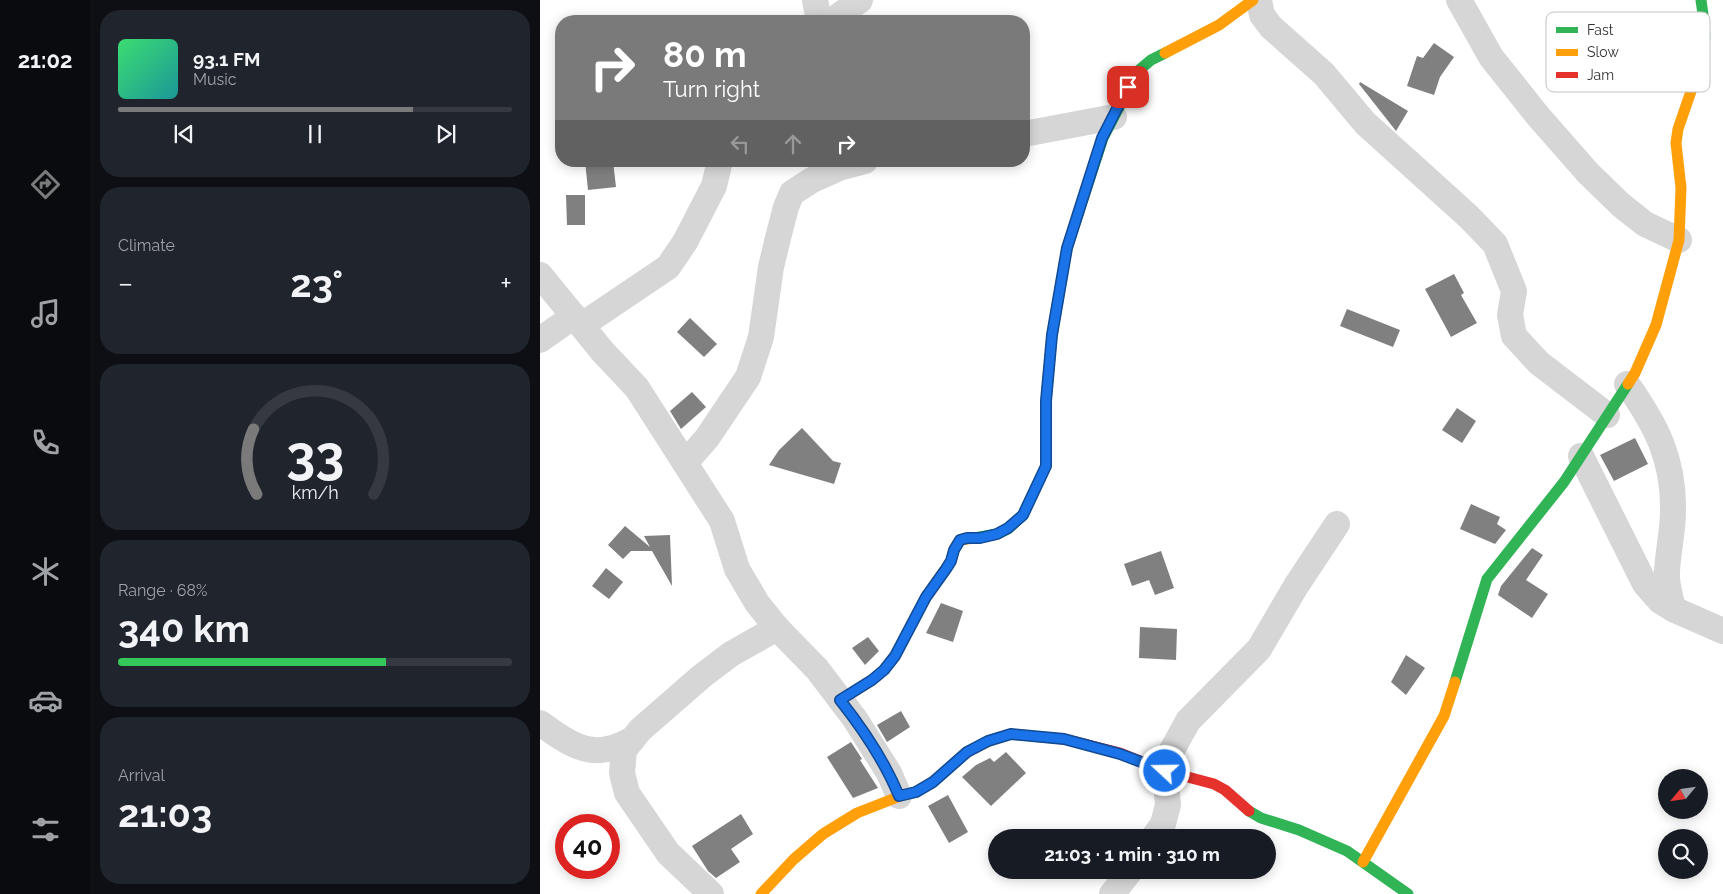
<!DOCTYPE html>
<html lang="en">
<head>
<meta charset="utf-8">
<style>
	:root { --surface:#171b24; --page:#20242c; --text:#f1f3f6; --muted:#9ea1a6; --line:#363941; --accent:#7a7a7a }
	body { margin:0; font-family:Raleway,sans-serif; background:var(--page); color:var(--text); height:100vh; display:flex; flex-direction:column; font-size:19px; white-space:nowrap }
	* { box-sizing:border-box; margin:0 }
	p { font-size:16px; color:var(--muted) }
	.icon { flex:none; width:28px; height:28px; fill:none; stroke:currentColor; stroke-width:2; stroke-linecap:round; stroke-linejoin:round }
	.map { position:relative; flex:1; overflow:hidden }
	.details { display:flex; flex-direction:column; gap:10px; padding:10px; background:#0d0f14; width:450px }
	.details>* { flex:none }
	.guide { position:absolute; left:15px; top:15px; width:475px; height:152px; border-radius:20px; box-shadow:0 2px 12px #0003; background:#7a7a7a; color:#fff; overflow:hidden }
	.needle { width:32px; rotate:241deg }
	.fabs { position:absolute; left:1118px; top:769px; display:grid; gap:10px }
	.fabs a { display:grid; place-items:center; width:50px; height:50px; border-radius:50%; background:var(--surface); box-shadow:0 2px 12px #0003; font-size:25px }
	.speed { position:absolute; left:15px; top:814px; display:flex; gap:10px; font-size:25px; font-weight:700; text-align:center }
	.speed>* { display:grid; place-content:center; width:65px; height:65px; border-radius:50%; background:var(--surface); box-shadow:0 2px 12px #0003; line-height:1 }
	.speed .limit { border:8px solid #d22; background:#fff; color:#111 }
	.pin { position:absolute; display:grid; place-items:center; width:42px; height:42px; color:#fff; margin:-21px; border-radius:10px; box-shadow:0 2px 8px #0006 }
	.me { position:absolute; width:55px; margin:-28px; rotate:291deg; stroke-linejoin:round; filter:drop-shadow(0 0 4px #0008) }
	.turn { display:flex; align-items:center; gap:18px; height:105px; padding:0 25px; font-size:22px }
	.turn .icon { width:65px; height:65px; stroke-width:2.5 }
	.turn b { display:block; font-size:35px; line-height:42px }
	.lanes { display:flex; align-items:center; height:48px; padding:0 25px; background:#0003; justify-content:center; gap:25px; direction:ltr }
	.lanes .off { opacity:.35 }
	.big { font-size:38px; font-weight:700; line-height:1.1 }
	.details .card { flex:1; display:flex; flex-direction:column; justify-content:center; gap:8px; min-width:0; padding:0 18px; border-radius:20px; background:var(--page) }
	.details .dial { align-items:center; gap:0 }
	.dial svg { height:130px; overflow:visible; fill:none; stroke:var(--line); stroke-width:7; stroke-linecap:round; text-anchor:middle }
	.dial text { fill:var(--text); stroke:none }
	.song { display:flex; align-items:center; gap:15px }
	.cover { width:60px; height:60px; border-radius:8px; background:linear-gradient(135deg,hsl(140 70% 55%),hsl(180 70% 35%)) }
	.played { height:5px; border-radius:2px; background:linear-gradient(90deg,var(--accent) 75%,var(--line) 75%) }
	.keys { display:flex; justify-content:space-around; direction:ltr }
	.heat { display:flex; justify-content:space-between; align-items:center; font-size:28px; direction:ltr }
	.charge { height:8px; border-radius:4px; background:linear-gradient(90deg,#34c759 68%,var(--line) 0) }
	.trip { position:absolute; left:448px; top:829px; width:288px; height:50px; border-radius:25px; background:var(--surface); box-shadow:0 2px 12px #0003; font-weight:700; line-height:50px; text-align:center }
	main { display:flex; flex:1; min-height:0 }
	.dock { display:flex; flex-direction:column; width:90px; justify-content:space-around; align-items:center; background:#090b0e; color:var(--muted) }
	.dock .icon { width:35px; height:35px }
	.dock .active { color:var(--accent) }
	.dock b { font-size:22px; color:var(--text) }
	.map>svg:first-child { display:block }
	.building { fill:#808080 }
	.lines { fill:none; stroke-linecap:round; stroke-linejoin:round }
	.street { stroke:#d6d6d6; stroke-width:26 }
	.fast { stroke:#30b455; stroke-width:11 }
	.slow { stroke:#ff9f0a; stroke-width:11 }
	.jam { stroke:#e5322d; stroke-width:11 }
	.route-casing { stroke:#114b97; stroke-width:12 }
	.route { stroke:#1a73e8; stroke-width:9 }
	.key { fill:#fff; stroke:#c2c2c2; stroke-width:1 }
	.key-label { font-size:14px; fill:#323232 }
</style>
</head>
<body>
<main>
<nav class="dock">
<b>21:02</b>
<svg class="icon active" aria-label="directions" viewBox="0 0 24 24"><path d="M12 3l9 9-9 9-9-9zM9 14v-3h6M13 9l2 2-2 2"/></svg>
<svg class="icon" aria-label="music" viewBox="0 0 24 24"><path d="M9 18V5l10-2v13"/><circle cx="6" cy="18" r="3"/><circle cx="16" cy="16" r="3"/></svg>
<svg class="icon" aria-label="phone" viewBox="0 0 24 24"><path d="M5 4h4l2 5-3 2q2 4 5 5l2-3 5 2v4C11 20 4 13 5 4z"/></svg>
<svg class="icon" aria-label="climate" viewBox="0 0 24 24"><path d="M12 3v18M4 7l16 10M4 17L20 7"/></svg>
<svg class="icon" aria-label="car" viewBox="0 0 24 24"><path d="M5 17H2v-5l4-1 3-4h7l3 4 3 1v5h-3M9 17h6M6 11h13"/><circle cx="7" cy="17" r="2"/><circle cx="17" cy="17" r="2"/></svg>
<svg class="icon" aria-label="filters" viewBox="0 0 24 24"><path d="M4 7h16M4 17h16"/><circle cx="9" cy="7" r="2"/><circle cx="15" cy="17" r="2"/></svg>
</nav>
<section class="details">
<div class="card">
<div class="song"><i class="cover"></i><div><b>93.1 FM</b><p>Music</p></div></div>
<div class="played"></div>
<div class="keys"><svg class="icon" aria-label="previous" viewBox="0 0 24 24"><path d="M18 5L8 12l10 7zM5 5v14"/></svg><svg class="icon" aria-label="pause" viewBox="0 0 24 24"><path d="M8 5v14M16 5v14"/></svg><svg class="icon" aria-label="next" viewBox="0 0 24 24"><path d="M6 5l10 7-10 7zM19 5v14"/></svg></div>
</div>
<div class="card"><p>Climate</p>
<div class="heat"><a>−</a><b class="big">23°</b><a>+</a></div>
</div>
<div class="card dial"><svg viewBox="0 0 100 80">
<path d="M14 69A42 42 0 1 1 86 69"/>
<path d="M14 69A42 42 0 0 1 12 29" stroke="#7a7a7a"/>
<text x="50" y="56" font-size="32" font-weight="700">33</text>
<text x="50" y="72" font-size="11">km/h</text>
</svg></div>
<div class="card"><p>Range · 68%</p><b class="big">340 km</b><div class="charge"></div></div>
<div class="card"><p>Arrival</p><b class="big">21:03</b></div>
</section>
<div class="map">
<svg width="1183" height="894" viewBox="0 0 1183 894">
	<rect width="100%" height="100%" fill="#fff"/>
	<g class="building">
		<path d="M894 43 914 57 900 77 894 95 867 86 877 56 883 58Z"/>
		<path d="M820 82 868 111 856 131 819 84Z"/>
		<path d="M45 161H73L76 187 48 190Z"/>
		<path d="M26 195H45V225H27Z"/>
		<path d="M914 274 924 293 921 295 937 323 911 337 885 289Z"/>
		<path d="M807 309 860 330 853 347 800 326Z"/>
		<path d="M150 318 177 344 164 357 137 332Z"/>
		<path d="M152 392 166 407 141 429 130 411Z"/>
		<path d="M917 408 936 421 922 443 902 430Z"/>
		<path d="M262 428 293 461 301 463 294 484 229 465 239 450Z"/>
		<path d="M1095 438 1108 464 1074 481 1060 455Z"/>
		<path d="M931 504 960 517 957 524 966 530 955 544 920 529Z"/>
		<path d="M85 526 110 547 104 536 130 535 132 586 112 551H91L83 559 68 545Z"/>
		<path d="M992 548 1003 555 986 580 1008 594 992 618 958 595 961 586Z"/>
		<path d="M621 551 634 588 615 595 609 580 592 586 584 564Z"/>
		<path d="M66 568 83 582 69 599 52 586Z"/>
		<path d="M401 603 423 611 413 642 386 633Z"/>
		<path d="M600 627 637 629 636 660 599 658Z"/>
		<path d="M328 637 339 651 325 665 312 648Z"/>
		<path d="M866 655 885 668 866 695 851 682Z"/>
		<path d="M361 711 370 727 347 742 337 725Z"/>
		<path d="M311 742 322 759 320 760 338 788 313 798 287 757Z"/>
		<path d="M466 752 486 773 451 806 422 777 436 765 450 758 454 762Z"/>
		<path d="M408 795 428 832 409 843 388 806Z"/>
		<path d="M201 814 213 834 191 849 200 862 176 878 168 871 152 846Z"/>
	</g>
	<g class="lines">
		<g class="street">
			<path d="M275 0 279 21"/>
			<path d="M719 0 722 15 731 27 784 74 825 123 929 217 955 244 974 291 970 315 974 336 999 363 1067 415"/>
			<path d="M919 0 951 57 998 116 1048 173 1081 205 1105 224 1139 240"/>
			<path d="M292 21 320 0"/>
			<path d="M484 134 574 117"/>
			<path d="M0 275 63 352 97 388 182 521 197 569 217 603 237 628 277 669 315 719 349 773 359 796"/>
			<path d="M42 325 128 267 145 242 174 186 180 161"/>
			<path d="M0 340 34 316"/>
			<path d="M1087 384C1116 425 1134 459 1133 511 1133 531 1128 551 1127 572 1126 584 1131 598 1133 609"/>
			<path d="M1041 456 1105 584 1120 601 1133 609 1183 631"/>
			<path d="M145 463 167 438 208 377 221 337 231 267 238 238 246 207 252 193 272 180 299 168 325 161"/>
			<path d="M0 723C19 737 43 755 67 749 76 748 85 743 93 739"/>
			<path d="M613 838 623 824 628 805 625 771 631 752 648 721 719 649 756 586 797 524"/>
			<path d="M171 894 128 853 87 793 82 773 84 750 100 730 162 676 191 654 237 628"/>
			<path d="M572 894 591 870"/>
		</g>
		<g class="fast">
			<path d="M1158 71C1168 43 1165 29 1161 0"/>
			<path d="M434 538 457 534 468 529 483 515 506 466V401L512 335 527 248 563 138 598 71 611 60 625 53"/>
			<path d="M915 682 947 579 1024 482 1088 384"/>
			<path d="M709 811 721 818 759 830 807 851 868 894"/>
		</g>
		<g class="slow">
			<path d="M625 53 679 25 713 0"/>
			<path d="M1088 384 1095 373 1116 325 1139 240 1141 188 1136 143 1138 129 1158 71"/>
			<path d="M300 700 332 680 344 670 355 656 386 597 411 561 414 550 420 540 434 538"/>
			<path d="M823 862 904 716 915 682"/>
			<path d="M221 894 254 859 283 834 317 813 363 795 376 792 393 782 427 752 449 741 471 734 512 738"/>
		</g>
		<path class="jam" d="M512 738 524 739 580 753 625 771 674 784 685 790 709 811"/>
	</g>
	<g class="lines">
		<g class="route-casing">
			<path id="route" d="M588 87 562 138 527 248 512 335 506 401V466L483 515 468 528 457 534 440 538H427L420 540 414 550 411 561 406 569 386 597 355 656 344 670 332 680 300 700C323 729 345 762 359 796L376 792 393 782 427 752 448 741 471 734 524 739 580 754 625 771"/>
		</g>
		<use href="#route" class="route"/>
	</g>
	<rect x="1006" y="12" width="164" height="80" rx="8" class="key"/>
	<rect x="1016" y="27" width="22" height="6" fill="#30b455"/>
	<rect x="1016" y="49" width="22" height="7" fill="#ff9f0a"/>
	<rect x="1016" y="72" width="22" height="6" fill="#e5322d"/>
	<g class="key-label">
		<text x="1047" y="35">Fast</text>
		<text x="1047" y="57">Slow</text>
		<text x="1047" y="80">Jam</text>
	</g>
</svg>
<div class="fabs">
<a><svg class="needle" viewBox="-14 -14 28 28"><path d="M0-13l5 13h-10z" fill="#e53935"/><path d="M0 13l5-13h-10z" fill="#9ea1a6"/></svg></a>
<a><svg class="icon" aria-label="search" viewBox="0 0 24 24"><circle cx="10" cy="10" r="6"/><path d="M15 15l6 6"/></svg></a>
</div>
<div class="speed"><div class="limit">40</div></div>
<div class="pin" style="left:588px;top:87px;background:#d93025"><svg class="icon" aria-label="arrive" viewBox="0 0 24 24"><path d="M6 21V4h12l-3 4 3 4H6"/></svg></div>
<svg class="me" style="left:625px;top:771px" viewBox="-20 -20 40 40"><circle r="17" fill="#1a73e8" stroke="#fff" stroke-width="3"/><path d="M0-11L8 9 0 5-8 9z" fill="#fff"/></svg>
<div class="trip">21:03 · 1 min · 310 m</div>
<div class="guide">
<div class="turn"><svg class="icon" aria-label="right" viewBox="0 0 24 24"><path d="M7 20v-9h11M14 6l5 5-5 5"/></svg><div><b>80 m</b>Turn right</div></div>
<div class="lanes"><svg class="icon off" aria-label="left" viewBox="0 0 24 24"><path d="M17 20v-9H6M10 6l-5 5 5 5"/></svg><svg class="icon off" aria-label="ahead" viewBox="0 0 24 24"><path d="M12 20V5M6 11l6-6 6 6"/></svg><svg class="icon" aria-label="right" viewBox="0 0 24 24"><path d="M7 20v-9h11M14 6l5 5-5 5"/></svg></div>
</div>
</div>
</main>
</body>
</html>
